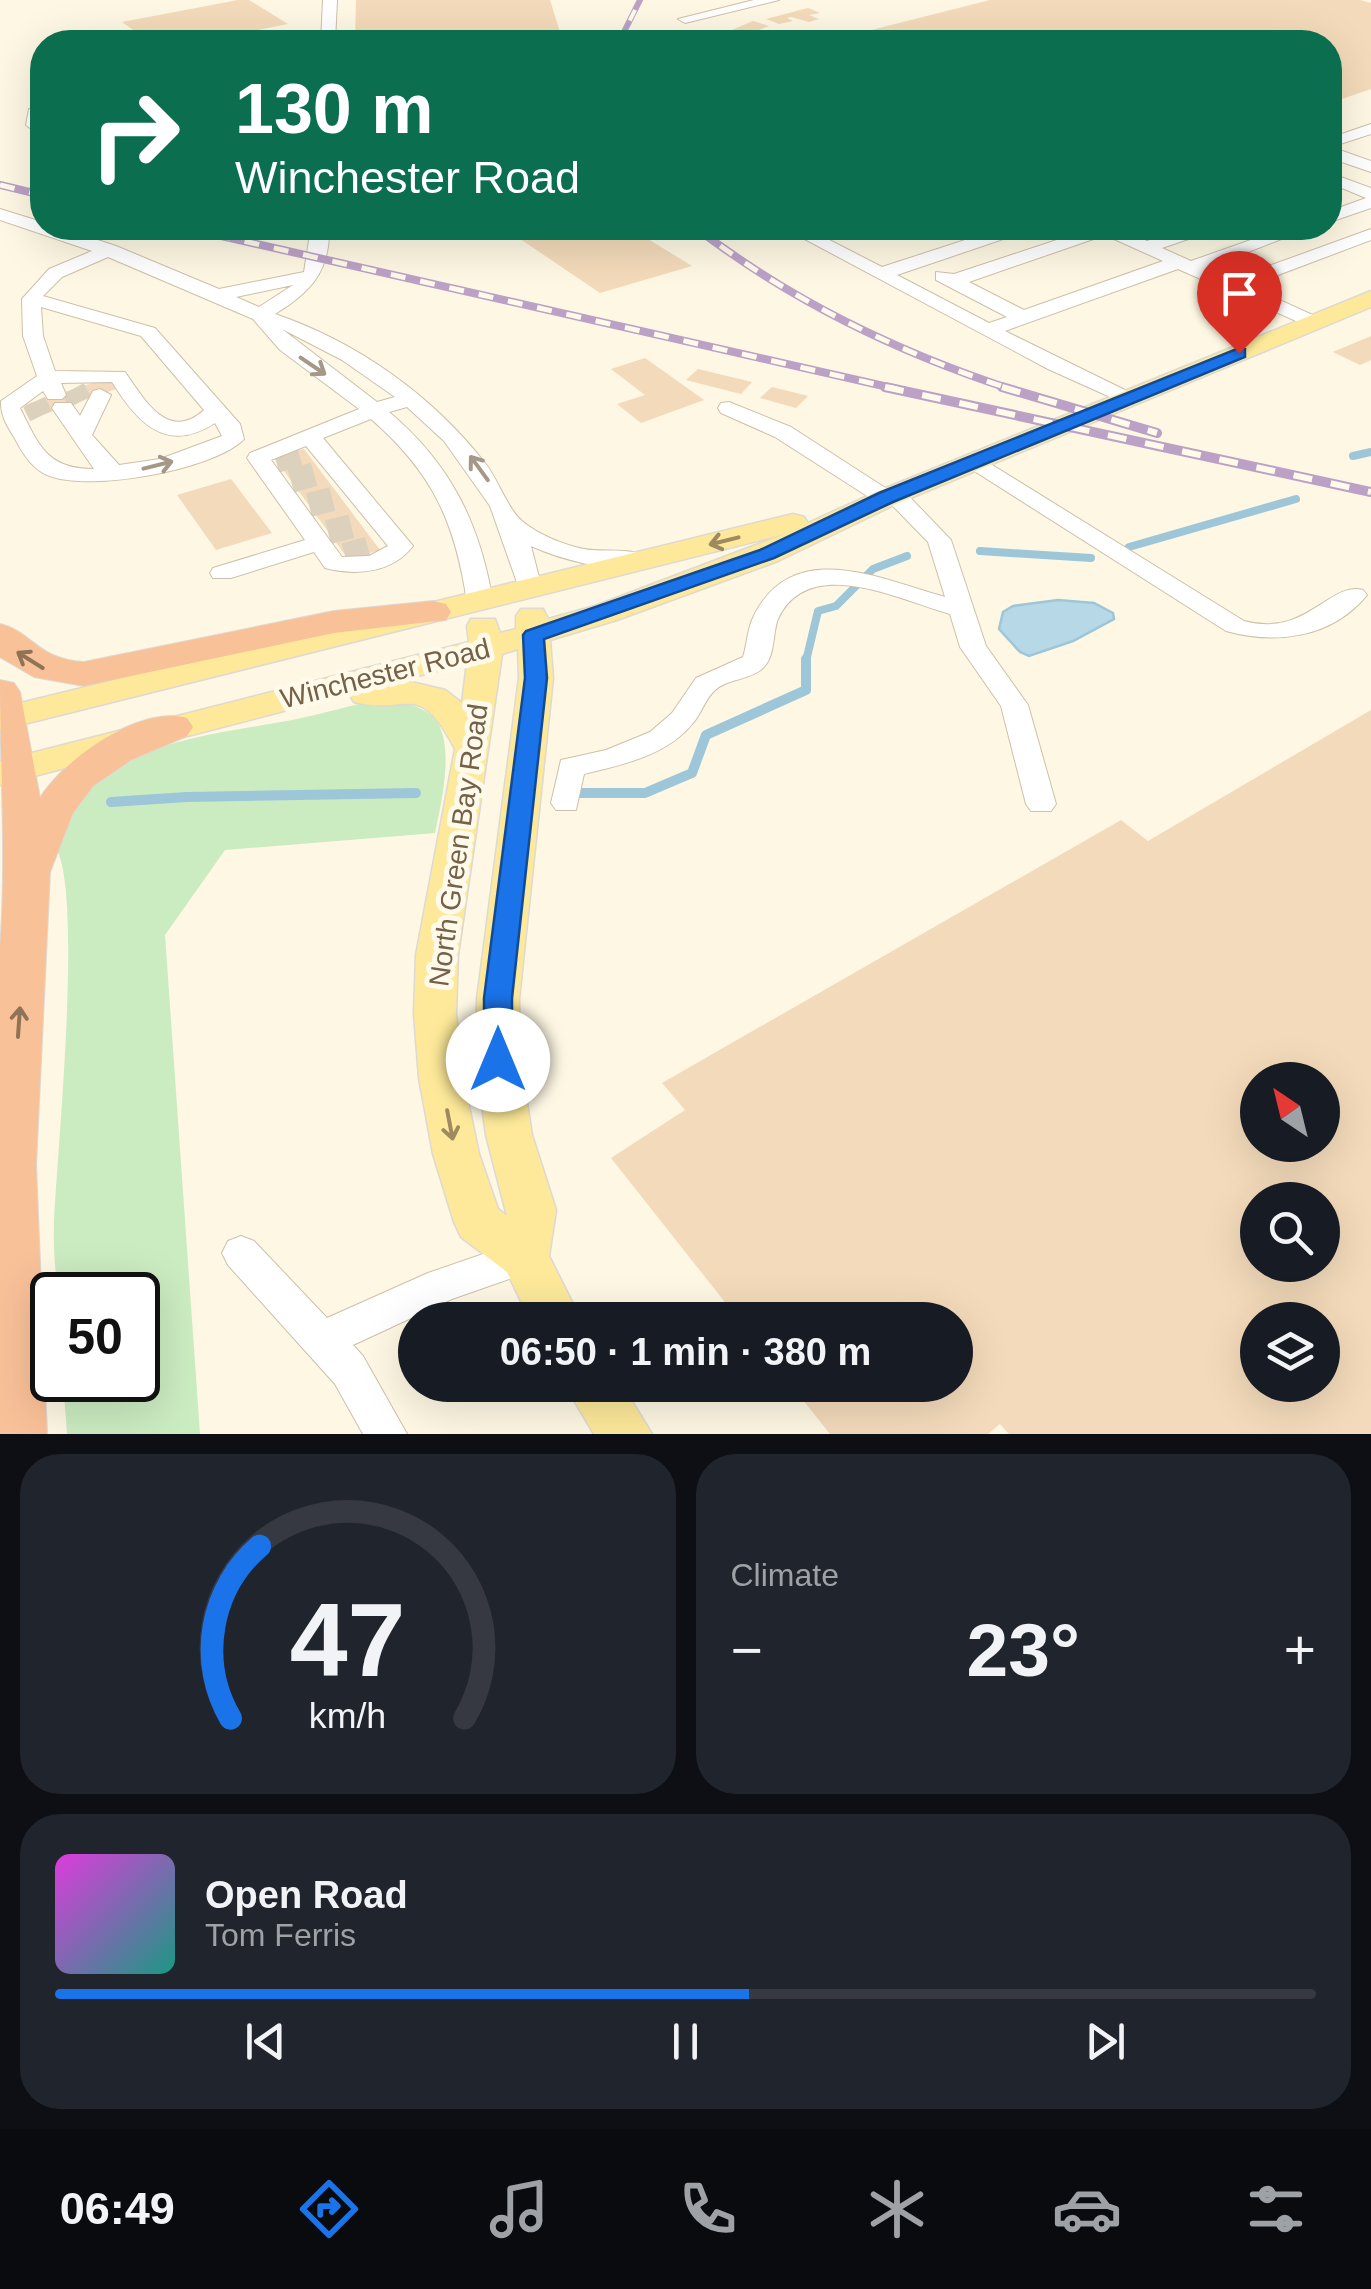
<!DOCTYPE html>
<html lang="en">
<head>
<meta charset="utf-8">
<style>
	:root { --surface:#171b24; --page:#20242c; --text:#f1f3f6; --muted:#9ea1a6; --line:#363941; --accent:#1a73e8 }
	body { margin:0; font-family:Arial,sans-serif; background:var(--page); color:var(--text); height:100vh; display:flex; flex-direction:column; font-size:38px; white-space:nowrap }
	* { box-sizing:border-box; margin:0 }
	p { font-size:32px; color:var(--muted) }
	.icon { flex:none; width:55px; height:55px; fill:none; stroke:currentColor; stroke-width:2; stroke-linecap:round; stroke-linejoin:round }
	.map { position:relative; height:1434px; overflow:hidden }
	.details { display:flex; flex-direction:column; gap:20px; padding:20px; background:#0d0f14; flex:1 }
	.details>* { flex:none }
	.hud { position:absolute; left:30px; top:30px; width:1312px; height:210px; border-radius:40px; box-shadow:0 10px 40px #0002; background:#0b6e4f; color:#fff; overflow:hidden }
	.needle { width:65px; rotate:325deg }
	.fabs { position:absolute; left:1240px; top:1062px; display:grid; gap:20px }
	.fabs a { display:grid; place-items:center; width:100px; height:100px; border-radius:50%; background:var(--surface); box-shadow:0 10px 40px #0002; font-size:50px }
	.speed { position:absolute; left:30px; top:1272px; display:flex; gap:20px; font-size:50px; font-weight:700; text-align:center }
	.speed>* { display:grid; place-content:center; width:130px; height:130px; border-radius:50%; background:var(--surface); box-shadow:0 10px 40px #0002; line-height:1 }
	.speed .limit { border:5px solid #111; border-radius:15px; background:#fff; color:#111 }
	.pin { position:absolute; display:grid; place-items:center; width:85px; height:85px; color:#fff; margin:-102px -42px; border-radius:50% 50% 50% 0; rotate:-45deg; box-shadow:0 0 10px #0007 }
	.pin .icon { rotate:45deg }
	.me { position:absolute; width:110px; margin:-55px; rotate:0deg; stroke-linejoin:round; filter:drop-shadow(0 0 8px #0008) }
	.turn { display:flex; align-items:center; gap:35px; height:210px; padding:0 40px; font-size:45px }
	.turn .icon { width:130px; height:130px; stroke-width:2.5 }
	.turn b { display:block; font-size:70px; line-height:85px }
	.big { font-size:75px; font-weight:700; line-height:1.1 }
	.details .tile { flex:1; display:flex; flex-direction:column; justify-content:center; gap:15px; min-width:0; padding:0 35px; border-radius:40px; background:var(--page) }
	.details .dial { align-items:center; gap:0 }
	.dial svg { height:260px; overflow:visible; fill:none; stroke:var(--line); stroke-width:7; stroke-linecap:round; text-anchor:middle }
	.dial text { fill:var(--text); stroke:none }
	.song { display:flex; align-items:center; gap:30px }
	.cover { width:120px; height:120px; border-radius:15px; background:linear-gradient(135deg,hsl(300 70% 55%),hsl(170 70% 35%)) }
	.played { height:10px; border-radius:5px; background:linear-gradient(90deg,var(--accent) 55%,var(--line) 55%) }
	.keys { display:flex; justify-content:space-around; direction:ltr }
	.heat { display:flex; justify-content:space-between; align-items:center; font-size:55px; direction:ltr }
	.details .tiles { flex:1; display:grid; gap:20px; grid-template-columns:1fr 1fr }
	.tile:last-child { grid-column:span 2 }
	.trip { position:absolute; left:398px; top:1302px; width:575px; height:100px; border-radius:50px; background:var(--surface); box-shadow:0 10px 40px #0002; font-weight:700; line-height:100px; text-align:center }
	.dock { display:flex; height:160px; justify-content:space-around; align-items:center; background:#090b0e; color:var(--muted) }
	.dock .icon { width:70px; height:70px }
	.dock .on { color:var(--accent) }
	.dock b { font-size:45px; color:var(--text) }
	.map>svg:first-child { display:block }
	.green { fill:#cbebc1 }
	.water { fill:#b7d8e7; stroke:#9dc6d9; stroke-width:2.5 }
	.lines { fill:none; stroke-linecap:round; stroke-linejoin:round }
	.stream-far1 { stroke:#9dc6d9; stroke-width:8 }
	.stream { stroke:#9dc6d9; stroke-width:10 }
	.building { fill:#f3daba; fill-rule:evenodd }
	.minor-tunnel { stroke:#dbd1bc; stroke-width:24; stroke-dasharray:24 11; stroke-linecap:butt }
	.minor-casing { stroke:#cec0a9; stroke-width:2 }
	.major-casing { stroke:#ded9d3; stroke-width:3 }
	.highway-casing { stroke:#ded9d3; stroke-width:2 }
	.minor { fill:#fff; fill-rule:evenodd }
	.major { fill:#fde999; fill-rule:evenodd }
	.highway { fill:#f9c198; fill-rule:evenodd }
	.rail-far2-casing { stroke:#bba1c6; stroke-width:6 }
	.rail-far1-casing { stroke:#bba1c6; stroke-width:8 }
	.rail-casing { stroke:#bba1c6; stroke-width:10 }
	.rail-far2 { stroke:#fffaea; stroke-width:4; stroke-dasharray:12; stroke-linecap:butt }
	.rail-far1 { stroke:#fffaea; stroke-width:5; stroke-dasharray:15; stroke-linecap:butt }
	.rail { stroke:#fffaea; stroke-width:6; stroke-dasharray:19; stroke-linecap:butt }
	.oneway { stroke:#a59888 }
	.oneway2 { stroke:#9e8960 }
	.oneway3 { stroke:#8f7358 }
	.route { fill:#1a73e8; stroke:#114b97; stroke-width:2.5 }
	.labels { text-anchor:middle; stroke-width:10; stroke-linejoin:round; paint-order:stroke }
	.street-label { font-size:28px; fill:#756048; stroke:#fffaea }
</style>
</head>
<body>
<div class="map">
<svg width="1371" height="1434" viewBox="0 0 1371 1434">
	<rect width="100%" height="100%" fill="#fdf7e3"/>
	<path class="green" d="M371 701C389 701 417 702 432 716 457 739 441 804 435 833L225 850 165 935 200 1434H67L63 1380H138V1295H57C56 1272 53 1249 54 1226 56 1162 85 883 54 845 60 831 65 808 76 797 132 742 209 735 281 722 311 717 341 708 371 701Z"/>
	<path class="water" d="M1058 600 1094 603 1113 613 1114 619 1073 641 1029 656 1020 652 999 629 1003 612 1013 606Z"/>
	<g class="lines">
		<g class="stream-far1">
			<path d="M1353 456 1371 452"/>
			<path d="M1129 547 1296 499"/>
			<path d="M980 551 1091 558"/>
			<path d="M806 661 818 611 836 606 873 569 907 556"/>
		</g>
		<g class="stream">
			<path d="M573 793H645L692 773 706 735 806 690V659"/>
			<path d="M111 802 187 797 416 793"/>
		</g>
	</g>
	<g class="building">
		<path d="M238 0H249L288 24 196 42H150L122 22Z"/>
		<path d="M356 0H550L563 42H355Z"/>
		<path d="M990 0H1360L1371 3V89L1330 103V42H824Z"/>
		<path d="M808 8 820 13 809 15 819 19 809 22 791 17 787 18 793 21 779 24 766 19Z"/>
		<path d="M753 21 769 26 743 36 727 32Z"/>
		<path d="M662 35 677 37 718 38 715 42 658 41Z"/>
		<path d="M504 228H630L692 266 600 293Z"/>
		<path d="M1371 336V360L1360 365 1333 352Z"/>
		<path d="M645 358 704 400 641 423 617 404 645 395 611 369Z"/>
		<path d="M698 369 752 382 741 394 686 380Z"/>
		<path d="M108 378 116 389 31 419 24 405Z"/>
		<path d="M772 387 808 396 796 408 760 398Z"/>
		<path d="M304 449 380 550 348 559 274 457Z"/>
		<path d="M231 479 272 533 216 550 177 495Z"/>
		<path d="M1371 710V1434H1009L1000 1424 988 1434H830L791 1385H955V1320H739L611 1158 685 1110 662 1083 1121 820 1148 841ZM1258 1080H1322V1145H1258ZM1258 1200H1322V1265H1258ZM1258 1320H1322V1385H1258Z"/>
	</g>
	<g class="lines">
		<g class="minor-tunnel">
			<path d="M73 389 80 402"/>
			<path d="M34 402 41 416"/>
			<path d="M276 461 306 452"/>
			<path d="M291 481 322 472"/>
			<path d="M309 505 341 497"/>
			<path d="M328 532 361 524"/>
			<path d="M345 555 377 546"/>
		</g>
		<g class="minor-casing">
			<g id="minor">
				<path d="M323 0H337L335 42H321Z"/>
				<path d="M754 0H779L685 23 678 19Z"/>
				<path d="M29 109 42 112V137L26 125Z"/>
				<path d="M1371 124V134L1331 147 1371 161V172L1330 158V138Z"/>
				<path d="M1338 176 1371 188V208L1330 222V211L1366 198 1337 186 1330 188V178Z"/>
				<path d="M0 209 42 222V228H61L116 246 219 289 304 272 311 228H329C330 271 311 292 275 314 357 342 432 395 485 463 498 479 507 508 522 521 537 534 564 545 584 549 603 553 638 546 650 560 629 581 555 557 531 546L542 589 530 596 521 594 490 506 444 441 407 407 389 412C451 464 480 524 493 602L489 607H471L467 602C455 522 433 473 371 419L323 438 413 546C392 573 357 576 325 568L314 552 231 578H213L210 573 213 568 305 540 247 458 250 453 359 409 280 350 253 319 108 257 62 277 43 296 155 328 240 424 244 439C215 470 80 495 43 473 29 465 21 450 14 437 7 426 0 414 1 401L37 376 23 336 22 299 49 269 92 251 0 220ZM293 285 259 307 236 297ZM41 307 141 336 204 410C168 443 144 399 125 372L55 371 43 336ZM282 329 342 360 395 397 377 402ZM112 382C137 422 166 455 215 423L222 436 160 459 119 465 92 435 111 395 100 389 93 391 80 416 71 403H55L52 408 94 469C47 469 39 446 20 408L43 391 48 399H62L66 395 61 383ZM306 446 388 546 386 547 369 556 342 557 271 460Z"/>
				<path d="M784 228H806L882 267 1002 228H1027L1024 232 897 275 989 323 1007 317 936 280V272L954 274 1093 228H1119L1147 241 1187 228H1212L1209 232 1162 248 1191 261 1285 228H1310L1207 268 1233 279 1371 229V240L1249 286 1319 318V326L1312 328 1178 269 1005 331 1135 395 1139 399 1135 403 1128 405 1048 369ZM1105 235 1163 261 1024 310 969 282Z"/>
				<path d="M729 402 791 427 887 489H902L951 540 986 646 1028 705 1056 804 1051 811H1031L1026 804 1001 706 960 647 950 614C900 600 808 553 778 619 772 634 776 657 762 669 749 680 726 679 714 691 705 700 701 714 693 723 668 755 622 765 584 774L576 810H556L551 803 561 760 606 750 650 732 672 713 696 678 743 657C747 645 747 632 752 620 790 535 880 579 945 597L928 542 891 504 878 503 775 437 721 413 718 408 721 403Z"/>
				<path d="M976 455 1244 621C1307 638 1329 581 1363 590L1367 595C1332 638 1276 645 1226 631L968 467 965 462Z"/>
				<path d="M241 1236 254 1241 327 1318 428 1273 524 1240 538 1245 543 1257 538 1269 452 1299 353 1345 363 1356 407 1434H363L335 1384 228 1265 222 1253 228 1241Z"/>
			</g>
		</g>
		<g class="major-casing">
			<g id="major">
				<path d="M1371 291V307L896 504 778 561 617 620 550 640 553 678 519 999 520 1059 532 1135 556 1210 549 1256 581 1320H530L507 1272 461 1237 454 1222 433 1154 419 1078 414 1014 416 955 455 749C418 677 408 716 354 702L349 694 0 785V761L469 642 467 626 471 619H495L500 633 516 629V616L521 609H543L548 619 595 606 785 534 0 730V708L793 514 804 517 808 523 876 492ZM518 649 519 678 477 999 476 1059 486 1135 507 1216 498 1209 479 1154 463 1078 456 1014 458 955 502 654ZM467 663 462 703 445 690 403 680Z"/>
				<path d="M565 1385H622L652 1434H594Z"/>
			</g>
		</g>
		<g class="highway-casing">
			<g id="highway">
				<path d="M433 601 446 604 451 612 446 620 334 633 84 686 34 677 0 657V624C33 632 36 659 84 662L334 611Z"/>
				<path d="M0 680 14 683 20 692 40 798C64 759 140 705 187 718L193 727 187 736 131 760 93 786 73 813 50 872 36 1165 47 1434H0V948C7 859 0 769 0 680Z"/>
			</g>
		</g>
		<use href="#minor" class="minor"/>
		<use href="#major" class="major"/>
		<use href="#highway" class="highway"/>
		<g class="rail-far2-casing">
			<path id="rail-far2" d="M619 42 640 0"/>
		</g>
		<g class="rail-far1-casing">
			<g id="rail-far1">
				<path d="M0 185 42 195"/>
				<path d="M186 228 897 389"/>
				<path d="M696 228C792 301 895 351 1010 389"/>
			</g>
		</g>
		<g class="rail-casing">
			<g id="rail">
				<path d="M885 387 1371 492"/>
				<path d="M1002 387 1157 433"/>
			</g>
		</g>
		<use href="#rail-far2" class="rail-far2"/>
		<use href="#rail-far1" class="rail-far1"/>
		<use href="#rail" class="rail"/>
	</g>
	<defs><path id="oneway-shaft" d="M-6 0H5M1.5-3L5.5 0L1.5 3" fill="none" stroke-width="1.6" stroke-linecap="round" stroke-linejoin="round" transform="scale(2.5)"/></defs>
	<g class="oneway">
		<use href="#oneway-shaft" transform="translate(313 366) rotate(34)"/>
		<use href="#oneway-shaft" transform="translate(158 465) rotate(-14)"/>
		<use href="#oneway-shaft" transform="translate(479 468) rotate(-126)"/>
	</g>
	<g class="oneway2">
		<use href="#oneway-shaft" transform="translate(724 541) rotate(166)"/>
		<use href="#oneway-shaft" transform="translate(450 1125) rotate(79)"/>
	</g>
	<g class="oneway3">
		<use href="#oneway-shaft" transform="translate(30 660) rotate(-148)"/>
		<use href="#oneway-shaft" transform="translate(19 1022) rotate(-86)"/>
	</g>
	<path class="route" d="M1239 348 1245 349V357L893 502 774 558 544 639 547 678 512 998V1060L508 1068 498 1071 488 1068 484 1060V998L525 678 523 635 526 631 760 550 879 493Z"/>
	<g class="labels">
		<g class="street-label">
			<text transform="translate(385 673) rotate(-14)" y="10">Winchester Road</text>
			<text transform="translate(458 845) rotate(-82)" y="10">North Green Bay Road</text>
		</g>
	</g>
</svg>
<div class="fabs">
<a><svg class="needle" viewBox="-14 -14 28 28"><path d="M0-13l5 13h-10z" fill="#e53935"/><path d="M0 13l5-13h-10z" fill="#9ea1a6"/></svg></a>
<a><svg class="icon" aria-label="search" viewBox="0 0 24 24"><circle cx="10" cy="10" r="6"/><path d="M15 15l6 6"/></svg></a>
<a><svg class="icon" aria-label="layers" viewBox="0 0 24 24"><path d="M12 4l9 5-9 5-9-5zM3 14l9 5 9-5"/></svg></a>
</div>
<div class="speed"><div class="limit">50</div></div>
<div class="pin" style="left:1239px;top:353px;background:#d93025"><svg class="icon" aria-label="arrive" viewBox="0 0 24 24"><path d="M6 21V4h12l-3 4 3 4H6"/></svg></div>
<svg class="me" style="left:498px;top:1060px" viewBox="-20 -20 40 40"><circle r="19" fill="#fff"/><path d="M0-13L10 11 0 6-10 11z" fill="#1a73e8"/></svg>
<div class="trip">06:50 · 1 min · 380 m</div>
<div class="hud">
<div class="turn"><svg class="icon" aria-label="right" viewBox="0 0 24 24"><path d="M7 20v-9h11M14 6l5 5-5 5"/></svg><div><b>130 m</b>Winchester Road</div></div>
</div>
</div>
<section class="details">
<div class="tiles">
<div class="tile dial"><svg viewBox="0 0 100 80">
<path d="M14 69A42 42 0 1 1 86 69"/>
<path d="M14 69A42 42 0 0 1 23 16" stroke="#1a73e8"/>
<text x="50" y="56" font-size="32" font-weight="700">47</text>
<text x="50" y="72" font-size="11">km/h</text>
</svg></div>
<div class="tile"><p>Climate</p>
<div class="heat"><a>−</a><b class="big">23°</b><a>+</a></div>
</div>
<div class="tile">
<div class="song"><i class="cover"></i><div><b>Open Road</b><p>Tom Ferris</p></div></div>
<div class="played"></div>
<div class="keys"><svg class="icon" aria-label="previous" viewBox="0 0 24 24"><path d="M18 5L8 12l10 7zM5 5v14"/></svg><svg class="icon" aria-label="pause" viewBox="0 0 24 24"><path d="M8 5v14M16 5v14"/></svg><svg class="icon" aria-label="next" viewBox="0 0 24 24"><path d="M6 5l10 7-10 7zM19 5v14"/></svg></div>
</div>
</div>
</section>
<nav class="dock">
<b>06:49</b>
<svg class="icon on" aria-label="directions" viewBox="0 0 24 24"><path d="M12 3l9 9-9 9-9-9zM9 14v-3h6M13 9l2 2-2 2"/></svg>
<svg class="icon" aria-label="music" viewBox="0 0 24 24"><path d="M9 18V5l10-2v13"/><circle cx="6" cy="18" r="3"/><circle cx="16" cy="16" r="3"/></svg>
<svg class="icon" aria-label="phone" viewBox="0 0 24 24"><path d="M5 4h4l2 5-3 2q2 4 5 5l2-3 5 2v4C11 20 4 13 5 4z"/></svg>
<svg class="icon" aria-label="climate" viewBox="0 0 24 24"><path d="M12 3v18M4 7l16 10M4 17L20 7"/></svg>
<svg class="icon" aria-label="car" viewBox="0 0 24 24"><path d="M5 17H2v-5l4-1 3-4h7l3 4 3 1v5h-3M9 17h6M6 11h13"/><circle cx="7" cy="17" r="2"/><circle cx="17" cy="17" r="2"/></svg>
<svg class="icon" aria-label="filters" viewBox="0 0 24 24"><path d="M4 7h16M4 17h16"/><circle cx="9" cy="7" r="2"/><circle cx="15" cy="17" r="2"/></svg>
</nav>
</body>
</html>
